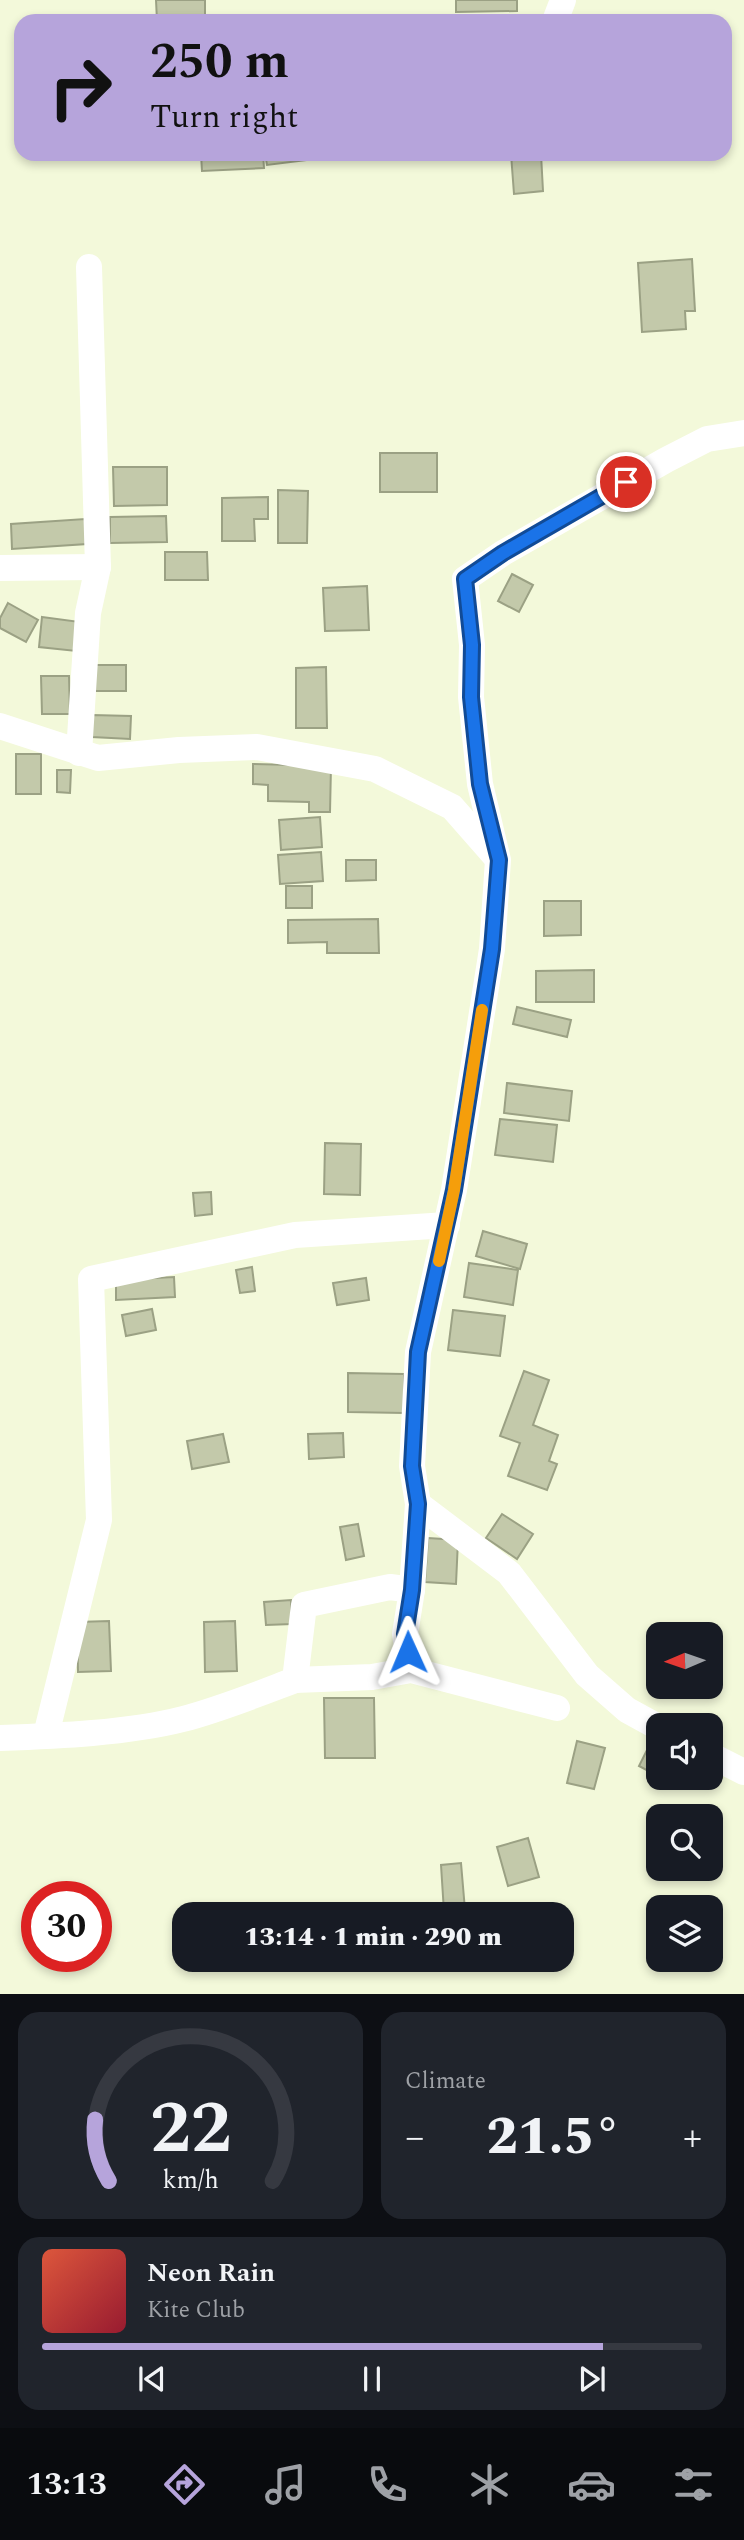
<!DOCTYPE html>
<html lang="en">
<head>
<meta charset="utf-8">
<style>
	:root { --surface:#171b24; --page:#20242c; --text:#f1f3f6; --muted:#9ea1a6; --line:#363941; --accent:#b6a4db }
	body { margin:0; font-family:Spectral,serif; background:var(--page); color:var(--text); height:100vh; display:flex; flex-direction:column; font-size:26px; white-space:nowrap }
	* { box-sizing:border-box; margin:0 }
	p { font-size:23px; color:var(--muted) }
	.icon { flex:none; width:38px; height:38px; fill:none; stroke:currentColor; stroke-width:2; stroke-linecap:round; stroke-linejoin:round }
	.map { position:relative; height:1994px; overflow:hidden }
	.sheet { display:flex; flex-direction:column; gap:18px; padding:18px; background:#0d0f14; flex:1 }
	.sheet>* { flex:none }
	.guide { position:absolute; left:14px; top:14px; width:718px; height:147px; border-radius:21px; box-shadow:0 4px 10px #0003; background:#b6a4db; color:#111; overflow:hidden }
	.needle { width:46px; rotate:268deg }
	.tools { position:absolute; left:646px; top:1622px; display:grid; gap:14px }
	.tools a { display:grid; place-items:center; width:77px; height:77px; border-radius:14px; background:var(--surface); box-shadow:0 4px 10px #0003; font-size:35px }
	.speed { position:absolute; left:21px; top:1881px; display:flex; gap:14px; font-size:35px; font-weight:700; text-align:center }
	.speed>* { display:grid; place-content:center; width:91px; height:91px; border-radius:50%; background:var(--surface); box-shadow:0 4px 10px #0003; line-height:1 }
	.speed .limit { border:10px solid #d22; background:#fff; color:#111 }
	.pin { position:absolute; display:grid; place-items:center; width:60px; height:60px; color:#fff; margin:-30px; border:4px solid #fff; border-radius:50%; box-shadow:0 2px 7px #0007 }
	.me { position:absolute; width:77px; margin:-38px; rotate:359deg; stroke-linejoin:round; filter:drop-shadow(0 0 5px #0008) }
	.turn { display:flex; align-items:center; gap:24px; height:147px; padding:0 21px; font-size:32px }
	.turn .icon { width:91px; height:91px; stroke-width:2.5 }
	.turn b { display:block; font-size:49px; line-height:60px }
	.big { font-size:52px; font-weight:800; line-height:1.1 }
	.sheet .widget { flex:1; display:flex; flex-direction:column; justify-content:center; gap:10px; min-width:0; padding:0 24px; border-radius:21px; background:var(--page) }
	.sheet .dial { align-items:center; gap:0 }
	.dial svg { height:182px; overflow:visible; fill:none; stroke:var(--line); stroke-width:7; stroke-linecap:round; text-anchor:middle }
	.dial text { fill:var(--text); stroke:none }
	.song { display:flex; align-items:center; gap:21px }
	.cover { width:84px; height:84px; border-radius:10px; background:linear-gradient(135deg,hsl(10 70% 55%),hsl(350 70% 35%)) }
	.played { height:7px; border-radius:4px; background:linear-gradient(90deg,var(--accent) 85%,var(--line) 85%) }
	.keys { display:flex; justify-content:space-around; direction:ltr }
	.heat { display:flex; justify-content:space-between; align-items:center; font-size:38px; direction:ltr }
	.sheet .tiles { flex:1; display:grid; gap:18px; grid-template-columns:1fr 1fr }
	.widget:last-child { grid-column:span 2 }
	.trip { position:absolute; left:172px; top:1902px; width:402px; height:70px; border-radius:21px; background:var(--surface); box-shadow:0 4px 10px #0003; font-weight:800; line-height:70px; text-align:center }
	.menu { display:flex; height:112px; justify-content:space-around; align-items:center; background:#090b0e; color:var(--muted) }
	.menu .icon { width:49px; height:49px }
	.menu .current { color:var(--accent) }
	.menu b { font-size:32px; color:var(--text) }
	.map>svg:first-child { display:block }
	.building { fill:#c3c9aa; stroke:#9ba184; stroke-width:2 }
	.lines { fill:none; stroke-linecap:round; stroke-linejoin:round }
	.minor { stroke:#fff; stroke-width:26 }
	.route-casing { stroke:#114b97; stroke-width:18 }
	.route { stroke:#1a73e8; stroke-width:12 }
	.slow { stroke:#f59e0b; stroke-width:12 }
</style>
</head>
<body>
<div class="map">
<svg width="744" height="1994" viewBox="0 0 744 1994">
	<rect width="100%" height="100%" fill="#f3f9da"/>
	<g class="building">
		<path d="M156 0H205V21H157Z"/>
		<path d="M456 0H517V11L456 12Z"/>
		<path d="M201 154H263L264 168 202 171Z"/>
		<path d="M265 154H314V159L267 165Z"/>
		<path d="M511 154H541L543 191 514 194Z"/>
		<path d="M692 259 695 311H685L686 329 642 332 638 263Z"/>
		<rect x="380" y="453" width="57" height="39"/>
		<path d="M113 467H167V505L114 506Z"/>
		<path d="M278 490 308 491 307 543H278Z"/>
		<path d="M268 497V519H254L255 541H222V498Z"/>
		<path d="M166 516 167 542 110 543V517Z"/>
		<path d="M85 519 87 544 12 549 11 524Z"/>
		<path d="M165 552H207L208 580H165Z"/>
		<path d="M512 574 533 585 519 612 498 601Z"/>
		<path d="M367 586 369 630 325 631 323 588Z"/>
		<path d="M8 603 38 620 26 642 0 628V618Z"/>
		<path d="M42 617 80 622 76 651 39 647Z"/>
		<path d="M93 665H126V691H92Z"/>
		<path d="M326 667 327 728H296V668Z"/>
		<path d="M41 676H69L70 714H42Z"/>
		<path d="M92 715 131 716 130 739 92 737Z"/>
		<rect x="16" y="754" width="25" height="40"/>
		<path d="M253 764 331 766 330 812H309V802L268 801V785L253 784Z"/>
		<path d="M57 770H71L70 793 57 792Z"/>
		<path d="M320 817 322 847 281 850 279 820Z"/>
		<path d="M321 852 323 881 280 884 278 855Z"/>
		<path d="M346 860H376V880L346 881Z"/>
		<rect x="286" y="886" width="26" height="22"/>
		<path d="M544 901H581V935L544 936Z"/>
		<path d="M378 919 379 953H327V942L288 943V920Z"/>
		<path d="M594 970V1002H536V971Z"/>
		<path d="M517 1007 571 1020 567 1037 513 1024Z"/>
		<path d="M507 1083 572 1091 569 1121 504 1113Z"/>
		<path d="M500 1119 557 1125 553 1162 495 1155Z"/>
		<path d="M325 1143 361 1144 360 1195 324 1194Z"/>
		<path d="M211 1192 212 1214 195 1216 193 1193Z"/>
		<path d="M483 1231 527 1244 520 1269 476 1256Z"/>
		<path d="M469 1263 518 1270 513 1305 464 1297Z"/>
		<path d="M252 1267 255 1291 240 1293 236 1270Z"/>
		<path d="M174 1277 175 1297 116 1300V1280Z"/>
		<path d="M366 1278 369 1300 337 1305 333 1283Z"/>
		<path d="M152 1309 156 1330 126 1336 122 1315Z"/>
		<path d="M453 1310 505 1316 500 1356 448 1350Z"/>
		<path d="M524 1371 549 1380 533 1425 558 1435 549 1461 557 1464 547 1490 508 1476 520 1443 500 1436Z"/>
		<path d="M348 1373 404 1374V1413L348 1412Z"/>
		<path d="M343 1433 344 1457 309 1459 308 1434Z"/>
		<path d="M223 1434 229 1462 192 1469 187 1441Z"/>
		<path d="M502 1514 533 1534 517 1559 486 1538Z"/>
		<path d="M358 1524 364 1556 346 1560 340 1527Z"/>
		<path d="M428 1538 458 1540 456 1584 425 1582Z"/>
		<path d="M291 1600 292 1624 266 1625 264 1602Z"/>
		<path d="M109 1621 111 1671 78 1672 77 1622Z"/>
		<path d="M235 1621 237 1671 205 1672 204 1622Z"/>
		<path d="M324 1698H374L375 1758H325Z"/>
		<path d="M577 1741 605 1748 594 1789 567 1783Z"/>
		<path d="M649 1746 658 1750V1761L652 1773 639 1766Z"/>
		<path d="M528 1838 539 1877 508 1886 497 1847Z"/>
		<path d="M461 1863 465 1910 444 1912 441 1865Z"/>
	</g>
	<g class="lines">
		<g class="minor">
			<path d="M555 21 563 0"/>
			<path d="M0 568 98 567"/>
			<path d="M0 726 98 758 179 750 257 747 375 769 452 807 495 856"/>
			<path d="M79 753 88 613 98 567 89 267"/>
			<path d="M411 1670 405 1634 412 1590 418 1504"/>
			<path d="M295 1680 372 1677 411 1670 557 1708"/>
			<path d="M658 1727 627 1710 587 1675 509 1573 418 1504 412 1466 418 1352 454 1190 492 949 498 860 480 784 471 697 472 645 465 579 503 553 666 460 707 439 744 433"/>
			<path d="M46 1735 99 1520 91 1279 295 1235 447 1225"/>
			<path d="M0 1738C57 1736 128 1733 183 1719 221 1709 258 1694 295 1680L304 1605 390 1587 412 1590"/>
			<path d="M710 1755 744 1772"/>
		</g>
	</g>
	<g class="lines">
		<g class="route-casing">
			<path id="route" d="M408 1652 405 1634 412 1590 418 1504 412 1466 418 1352 454 1190 492 949 499 860 480 784 471 697 472 645 465 579 503 553 626 482"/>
		</g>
		<use href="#route" class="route"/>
		<path class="slow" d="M439 1261 454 1190 482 1010"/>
	</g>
</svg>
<div class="tools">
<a><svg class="needle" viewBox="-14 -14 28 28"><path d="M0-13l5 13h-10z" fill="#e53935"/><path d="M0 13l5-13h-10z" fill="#9ea1a6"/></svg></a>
<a><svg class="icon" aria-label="sound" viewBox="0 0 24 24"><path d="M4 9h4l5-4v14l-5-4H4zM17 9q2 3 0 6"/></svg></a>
<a><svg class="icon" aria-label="search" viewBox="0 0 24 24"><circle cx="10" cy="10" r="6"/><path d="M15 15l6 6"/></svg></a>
<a><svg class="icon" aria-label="layers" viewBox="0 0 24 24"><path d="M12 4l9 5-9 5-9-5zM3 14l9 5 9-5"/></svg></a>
</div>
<div class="speed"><div class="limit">30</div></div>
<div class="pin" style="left:626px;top:482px;background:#d93025"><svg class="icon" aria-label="arrive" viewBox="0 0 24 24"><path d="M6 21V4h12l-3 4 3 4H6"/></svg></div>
<svg class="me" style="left:408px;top:1652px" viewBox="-20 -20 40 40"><path d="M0-17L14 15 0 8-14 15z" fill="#1a73e8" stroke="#fff" stroke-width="4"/></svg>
<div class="trip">13:14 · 1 min · 290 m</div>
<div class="guide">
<div class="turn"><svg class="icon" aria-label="right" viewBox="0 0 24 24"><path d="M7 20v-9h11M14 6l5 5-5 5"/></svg><div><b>250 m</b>Turn right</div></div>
</div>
</div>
<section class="sheet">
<div class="tiles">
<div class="widget dial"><svg viewBox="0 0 100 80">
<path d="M14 69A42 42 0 1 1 86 69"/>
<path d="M14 69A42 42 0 0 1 8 42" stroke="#b6a4db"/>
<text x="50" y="56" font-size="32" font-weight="700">22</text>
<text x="50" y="72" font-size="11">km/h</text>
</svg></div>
<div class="widget"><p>Climate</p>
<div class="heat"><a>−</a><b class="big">21.5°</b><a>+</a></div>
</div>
<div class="widget">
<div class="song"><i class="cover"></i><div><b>Neon Rain</b><p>Kite Club</p></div></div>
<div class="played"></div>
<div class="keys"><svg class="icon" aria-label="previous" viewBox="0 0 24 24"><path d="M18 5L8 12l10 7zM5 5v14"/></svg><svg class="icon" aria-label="pause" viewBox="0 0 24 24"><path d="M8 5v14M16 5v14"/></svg><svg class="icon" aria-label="next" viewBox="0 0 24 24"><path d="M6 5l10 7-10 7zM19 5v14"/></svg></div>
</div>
</div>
</section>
<nav class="menu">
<b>13:13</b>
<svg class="icon current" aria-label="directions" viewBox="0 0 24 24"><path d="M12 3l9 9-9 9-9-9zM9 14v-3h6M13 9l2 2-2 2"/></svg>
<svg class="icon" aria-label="music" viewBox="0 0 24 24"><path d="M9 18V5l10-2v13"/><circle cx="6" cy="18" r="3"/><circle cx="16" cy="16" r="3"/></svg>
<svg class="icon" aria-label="phone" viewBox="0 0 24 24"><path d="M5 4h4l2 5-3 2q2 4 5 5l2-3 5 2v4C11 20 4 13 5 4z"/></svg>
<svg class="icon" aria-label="climate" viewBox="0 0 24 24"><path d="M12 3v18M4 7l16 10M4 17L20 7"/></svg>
<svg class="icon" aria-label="car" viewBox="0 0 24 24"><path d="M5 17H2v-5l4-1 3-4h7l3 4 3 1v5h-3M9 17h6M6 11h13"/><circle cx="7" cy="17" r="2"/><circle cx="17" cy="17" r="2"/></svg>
<svg class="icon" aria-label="filters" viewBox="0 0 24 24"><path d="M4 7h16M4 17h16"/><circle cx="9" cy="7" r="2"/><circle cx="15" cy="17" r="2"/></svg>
</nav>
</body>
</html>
